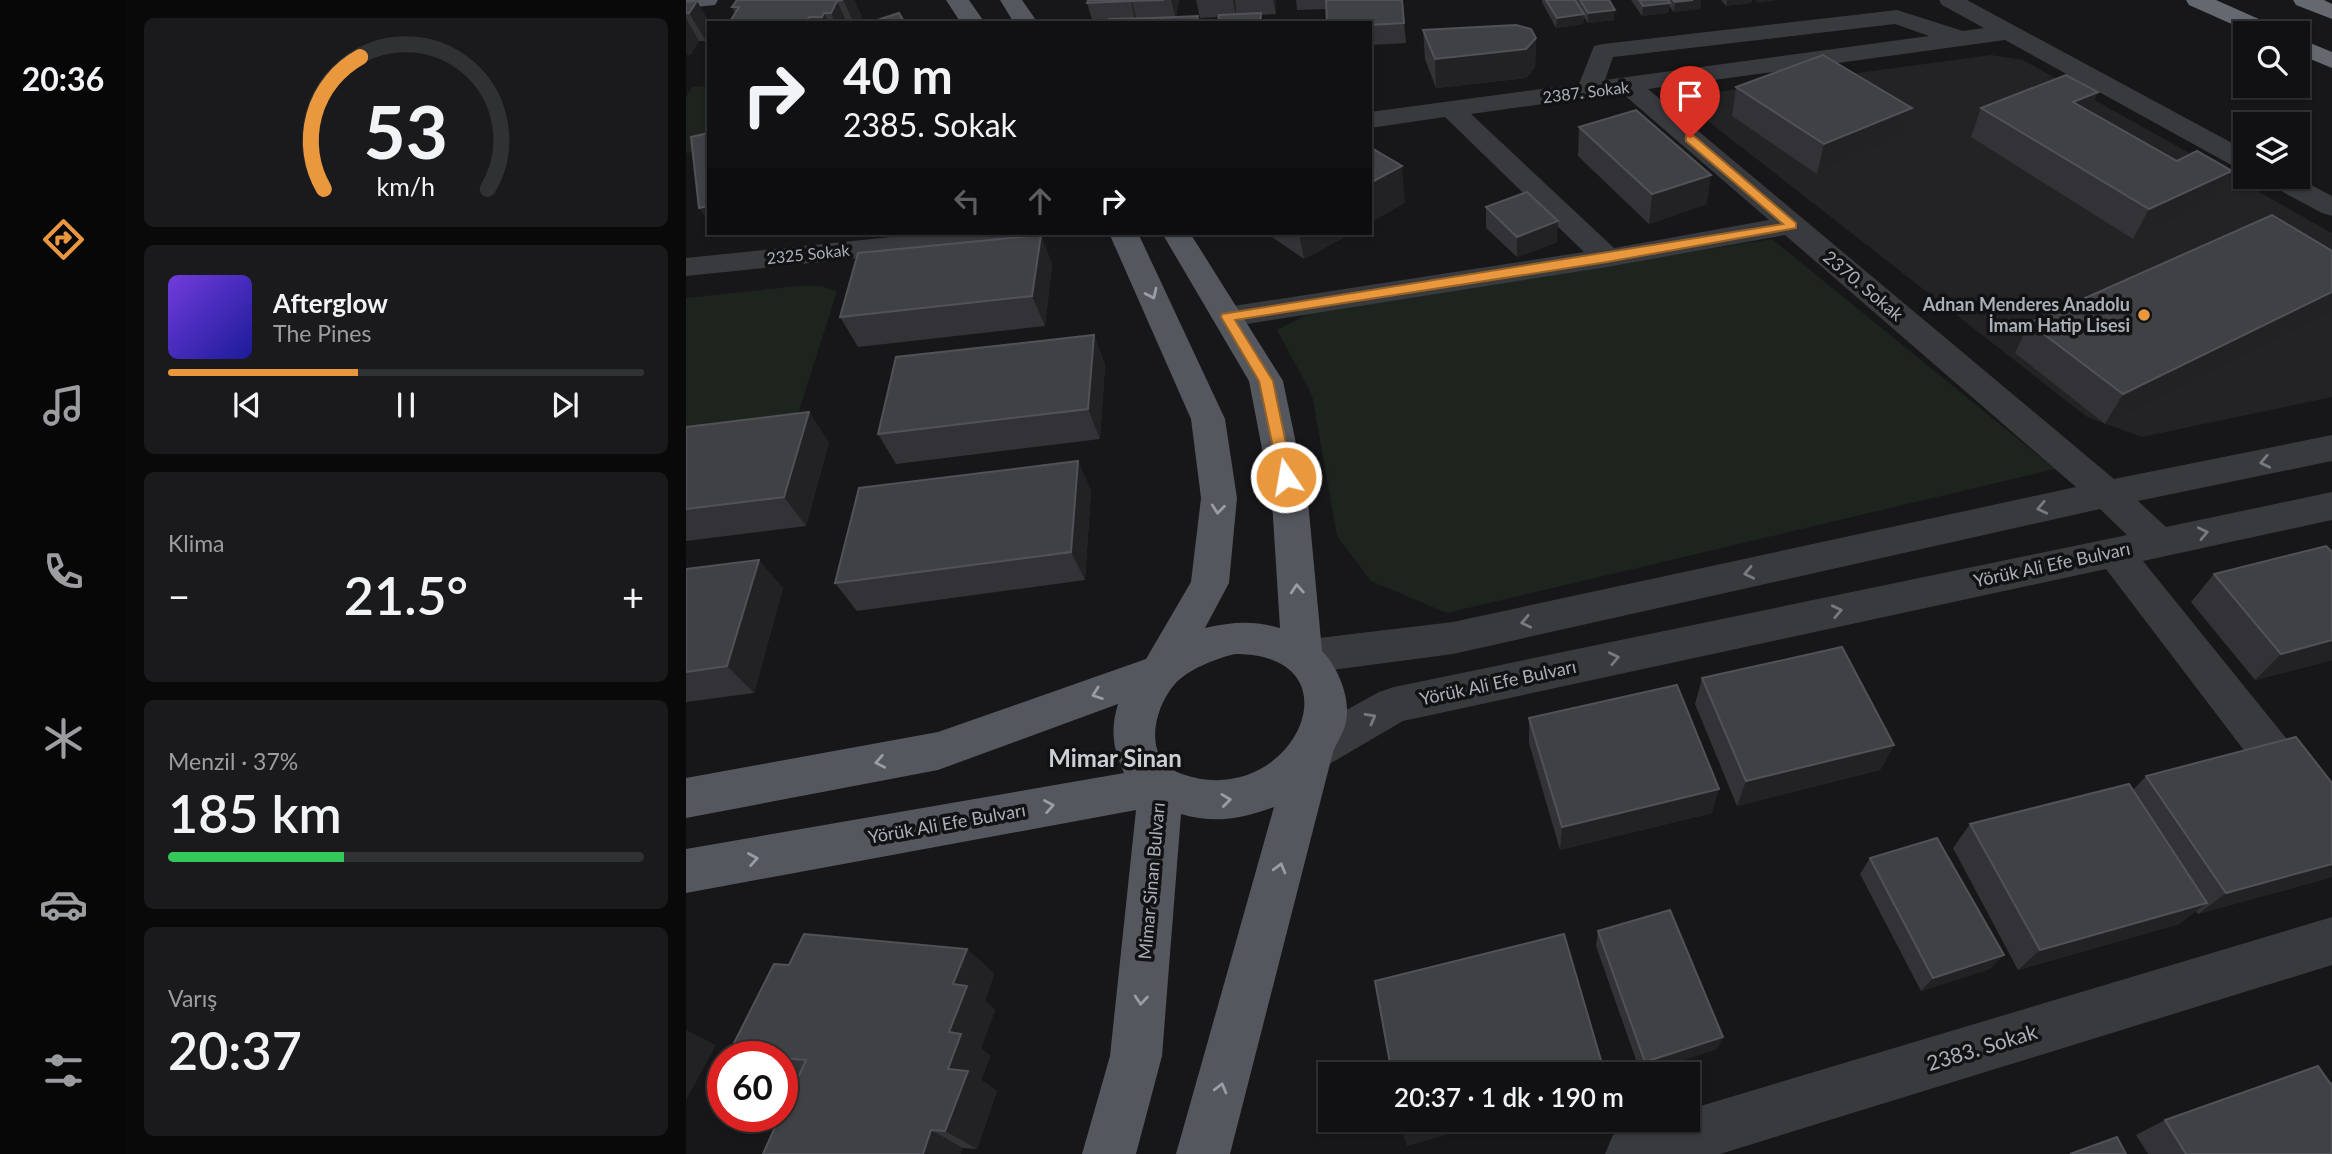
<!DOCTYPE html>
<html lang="tr">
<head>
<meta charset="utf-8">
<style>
	:root { --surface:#111113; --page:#1a1a1c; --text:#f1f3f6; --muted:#9c9da0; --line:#303133; --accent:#ea983e }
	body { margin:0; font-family:Lato,sans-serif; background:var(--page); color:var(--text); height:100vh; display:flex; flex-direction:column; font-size:26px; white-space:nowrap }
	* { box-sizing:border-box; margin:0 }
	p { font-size:23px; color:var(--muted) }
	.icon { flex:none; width:38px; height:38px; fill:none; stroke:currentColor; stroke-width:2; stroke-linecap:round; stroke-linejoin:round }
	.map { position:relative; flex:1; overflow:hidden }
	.details { display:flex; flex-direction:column; gap:18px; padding:18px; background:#09090a; width:560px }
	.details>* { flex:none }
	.guide { position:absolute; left:21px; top:21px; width:665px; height:214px; border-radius:0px; box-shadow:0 2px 5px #0004,0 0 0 2px var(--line); background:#111113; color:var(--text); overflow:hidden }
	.fabs { position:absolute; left:1547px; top:21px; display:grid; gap:14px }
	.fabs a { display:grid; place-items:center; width:77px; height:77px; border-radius:0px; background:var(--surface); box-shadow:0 2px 5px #0004,0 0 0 2px var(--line); font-size:35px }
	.speed { position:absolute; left:21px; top:1041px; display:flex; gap:14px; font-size:35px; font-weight:700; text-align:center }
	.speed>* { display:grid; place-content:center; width:91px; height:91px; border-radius:50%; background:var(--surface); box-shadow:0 2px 5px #0004,0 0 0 2px var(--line); line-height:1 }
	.speed .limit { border:10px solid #d22; background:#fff; color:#111 }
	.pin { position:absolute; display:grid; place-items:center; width:60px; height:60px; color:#fff; margin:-72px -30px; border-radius:50% 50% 50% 0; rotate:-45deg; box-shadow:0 0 7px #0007 }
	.pin .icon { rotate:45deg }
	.me { position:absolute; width:77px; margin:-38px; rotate:348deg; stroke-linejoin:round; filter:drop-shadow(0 0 5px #0008) }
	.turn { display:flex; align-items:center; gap:24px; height:147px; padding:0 21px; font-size:32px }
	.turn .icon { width:91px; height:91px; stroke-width:2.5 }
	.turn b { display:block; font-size:49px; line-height:60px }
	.lanes { display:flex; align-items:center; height:66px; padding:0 21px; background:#0003; justify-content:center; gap:35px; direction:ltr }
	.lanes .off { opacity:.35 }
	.big { font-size:52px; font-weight:600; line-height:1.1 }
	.details .widget { flex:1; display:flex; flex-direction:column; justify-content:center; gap:10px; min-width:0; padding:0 24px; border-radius:10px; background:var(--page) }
	.details .dial { align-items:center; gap:0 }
	.dial svg { height:182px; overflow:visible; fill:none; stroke:var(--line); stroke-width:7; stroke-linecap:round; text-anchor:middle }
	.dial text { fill:var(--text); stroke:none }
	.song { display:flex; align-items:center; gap:21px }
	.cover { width:84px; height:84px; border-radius:10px; background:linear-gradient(135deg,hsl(260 70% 55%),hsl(240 70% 35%)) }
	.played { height:7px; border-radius:4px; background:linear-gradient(90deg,var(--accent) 40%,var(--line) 40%) }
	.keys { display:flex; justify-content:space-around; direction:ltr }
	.heat { display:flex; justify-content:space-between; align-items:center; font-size:38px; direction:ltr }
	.charge { height:10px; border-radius:5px; background:linear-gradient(90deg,#34c759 37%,var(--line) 0) }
	.trip { position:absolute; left:632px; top:1062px; width:382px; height:70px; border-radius:0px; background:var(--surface); box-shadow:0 2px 5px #0004,0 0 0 2px var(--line); font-weight:600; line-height:70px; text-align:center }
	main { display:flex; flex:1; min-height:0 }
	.dock { display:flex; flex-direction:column; width:126px; justify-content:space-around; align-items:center; background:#070708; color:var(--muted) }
	.dock .icon { width:49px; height:49px }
	.dock .selected { color:var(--accent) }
	.dock b { font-size:32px; color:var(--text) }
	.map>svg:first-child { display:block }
	.built { fill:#232326 }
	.green { fill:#1d241d }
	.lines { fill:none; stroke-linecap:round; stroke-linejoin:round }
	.minor { fill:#383a3e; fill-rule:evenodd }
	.major { fill:#54575d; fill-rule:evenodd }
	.highway { fill:#64696f; fill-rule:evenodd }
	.wall { fill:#333337 }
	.shaded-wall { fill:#222225 }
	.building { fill:#404145; stroke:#505257; stroke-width:2 }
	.oneway { stroke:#999ea6 }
	.oneway2 { stroke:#777b81 }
	.route { fill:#ea983e; stroke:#986328; stroke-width:2 }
	.poi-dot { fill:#ea983e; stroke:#121214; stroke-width:2.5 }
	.labels { text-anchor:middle; stroke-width:7; stroke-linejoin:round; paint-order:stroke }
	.far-street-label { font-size:16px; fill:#aab0b8; stroke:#121214 }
	.street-label { font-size:18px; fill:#aab0b8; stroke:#121214 }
	.poi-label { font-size:18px; font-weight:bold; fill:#aab0b8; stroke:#121214; text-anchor:end }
	.near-street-label { font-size:21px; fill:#aab0b8; stroke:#121214 }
	.district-label { font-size:24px; font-weight:bold; fill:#cbcfd4; stroke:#121214 }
</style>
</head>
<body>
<main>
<nav class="dock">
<b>20:36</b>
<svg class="icon selected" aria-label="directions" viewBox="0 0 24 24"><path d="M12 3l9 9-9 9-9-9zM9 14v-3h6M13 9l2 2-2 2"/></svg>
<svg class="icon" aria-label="music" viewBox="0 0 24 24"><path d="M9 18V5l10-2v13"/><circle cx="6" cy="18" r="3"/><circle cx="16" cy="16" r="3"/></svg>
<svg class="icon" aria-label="phone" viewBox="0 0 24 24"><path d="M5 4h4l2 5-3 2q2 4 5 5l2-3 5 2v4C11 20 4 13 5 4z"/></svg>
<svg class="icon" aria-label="climate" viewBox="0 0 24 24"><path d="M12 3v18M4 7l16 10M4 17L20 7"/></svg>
<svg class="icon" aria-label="car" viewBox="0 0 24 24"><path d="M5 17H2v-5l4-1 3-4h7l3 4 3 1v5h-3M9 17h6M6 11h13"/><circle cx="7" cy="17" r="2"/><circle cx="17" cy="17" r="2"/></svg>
<svg class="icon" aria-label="filters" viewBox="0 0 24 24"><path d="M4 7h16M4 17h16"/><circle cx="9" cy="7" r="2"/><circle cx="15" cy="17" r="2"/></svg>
</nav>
<section class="details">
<div class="widget dial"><svg viewBox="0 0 100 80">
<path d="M14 69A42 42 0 1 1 86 69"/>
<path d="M14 69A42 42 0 0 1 30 11" stroke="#ea983e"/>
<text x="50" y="56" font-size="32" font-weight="700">53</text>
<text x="50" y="72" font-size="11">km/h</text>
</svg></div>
<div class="widget">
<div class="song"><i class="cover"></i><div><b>Afterglow</b><p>The Pines</p></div></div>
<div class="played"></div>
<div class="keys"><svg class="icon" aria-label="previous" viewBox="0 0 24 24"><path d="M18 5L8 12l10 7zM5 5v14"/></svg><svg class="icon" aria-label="pause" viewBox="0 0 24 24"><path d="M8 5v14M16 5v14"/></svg><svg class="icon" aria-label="next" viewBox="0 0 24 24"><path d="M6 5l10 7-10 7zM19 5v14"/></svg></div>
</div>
<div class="widget"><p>Klima</p>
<div class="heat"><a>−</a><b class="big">21.5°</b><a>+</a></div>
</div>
<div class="widget"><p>Menzil · 37%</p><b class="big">185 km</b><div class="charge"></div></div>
<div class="widget"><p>Varış</p><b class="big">20:37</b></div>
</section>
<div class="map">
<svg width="1646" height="1154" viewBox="0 0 1646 1154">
	<rect width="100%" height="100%" fill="#171719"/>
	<path class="built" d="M1305 55 1337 60 1646 233V397L1456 437 1401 417 1004 107 1009 95Z"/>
	<g class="green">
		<path d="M23 86V150L0 153V97L6 87Z"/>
		<path d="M1086 239 1369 469 761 613 685 581 651 536 626 395 591 330 628 311Z"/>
		<path d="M112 286H135L151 291 111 417 0 435V298Z"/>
	</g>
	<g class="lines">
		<g class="minor">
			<path d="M1253 0H1281L1559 150V169L1549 167 1319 40 962 89 1428 479 1646 435V461L1452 501 1480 527 1646 492V520L1457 561 1646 795V851L1630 845 1420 569 717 721 640 766 625 771 610 766 603 752 610 738 693 692 708 687 1441 535 1414 509 767 654 616 674 602 669 596 657 602 645 616 640 767 622 1390 487 1099 235 921 267 541 327 530 324 525 317 530 310 541 307 898 252 759 117 684 128V112L893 84 908 46 917 44 1211 10 1277 31 1298 28 1256 5ZM1209 24 1243 36 919 80 927 57ZM936 93 1083 220 928 248 785 114Z"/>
			<path d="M1576 177H1610L1646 196V216L1636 213 1580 183Z"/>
			<path d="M244 233H342L337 239 327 242 0 276V258Z"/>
			<path d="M1646 917V965L1034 1154H919L927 1135C953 1124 973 1120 1001 1120V1110Z"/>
		</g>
		<g class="major">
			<path d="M0 0H32L29 5 0 8Z"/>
			<path d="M260 0H283L299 23H275Z"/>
			<path d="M314 0H336L352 23H328Z"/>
			<path d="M423 233H452L539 419 551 498 543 583 519 628C546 622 567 620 594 628L586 501 563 381 476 233H504L597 381 622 501 636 651C652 667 665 698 660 722 658 732 651 742 647 752L544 1154H490L588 807C555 819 529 824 495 814L476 1056 450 1154H396L424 1056 450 810 0 893V849L438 773C427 748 424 731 432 704L252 770 0 818V778L252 732 460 659 505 582 515 498 505 419ZM549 654C679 654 606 813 496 774 456 760 467 710 488 685 502 669 529 659 549 654Z"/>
		</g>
		<g class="highway">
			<path d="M1500 0H1530L1593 28 1597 33H1566L1503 5Z"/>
			<path d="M1607 0H1638L1646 4V19L1610 5Z"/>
			<path d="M1612 38 1646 52V68L1612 54Z"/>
		</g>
	</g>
	<g class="wall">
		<path d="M168 0 176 17 173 23H43L49 13 46 7Z"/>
		<path d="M402 0H493L490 17 513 23H407L401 3Z"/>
		<path d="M510 0H590V14L575 15 577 23 533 17 514 18Z"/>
		<path d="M610 0H716L720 43 684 45V23L640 9 611 10Z"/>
		<path d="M856 0H923L928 20 902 23 898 17 897 24 870 28 856 2Z"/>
		<path d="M945 0H1015L1014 9 988 12 983 6 982 13 956 16Z"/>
		<path d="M1035 0H1066L1065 3 1040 6Z"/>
		<path d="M11 1 23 23V36L20 41H13L5 54 0 55V2Z"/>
		<path d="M737 30 850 38 849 67 840 78 750 88 739 59Z"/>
		<path d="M1050 87 1226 108 1217 138 1131 174 1046 116Z"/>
		<path d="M1295 108 1404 112 1491 161 1546 171 1530 201 1447 239 1285 137Z"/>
		<path d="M893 127 1021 204 963 224 892 156Z"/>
		<path d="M800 207 871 242 831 257 800 228Z"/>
		<path d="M1586 215 1419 424 1329 353 1343 323Z"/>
		<path d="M580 233H666L618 259Z"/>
		<path d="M355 235 366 265 359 326 172 347 154 317Z"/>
		<path d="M408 335 419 365 414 439 210 464 192 434Z"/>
		<path d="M0 427 143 442 120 526 0 541Z"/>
		<path d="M405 490 399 580 171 611 149 583Z"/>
		<path d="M0 569 97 588 68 693 0 702Z"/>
		<path d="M1528 574 1646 660 1569 680 1505 602Z"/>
		<path d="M1016 678 1208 745 1194 770 1051 806 1009 704Z"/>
		<path d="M843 718 1026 813 874 850 843 743Z"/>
		<path d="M1460 776 1646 783V877L1512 914 1510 911 1493 924 1332 970 1267 848 1284 824 1447 790Z"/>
		<path d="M1184 858 1304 969 1235 991 1174 874Z"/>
		<path d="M912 931 1031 1049 955 1074 910 946Z"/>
		<path d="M281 949 308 974 299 1001 309 1010 295 1048 304 1056 295 1080 311 1091 291 1149 277 1148 113 1076 96 1075V1057H51L43 1053 103 965Z"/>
		<path d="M1646 1082V1154H1462L1450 1135 1479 1120Z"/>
	</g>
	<g class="shaded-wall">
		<path d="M157 0H168L176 17 173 23H168Z"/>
		<path d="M445 0H454L446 1 450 17 449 21Z"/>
		<path d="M485 0H493L490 19Z"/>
		<path d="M547 0H549L550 8V17Z"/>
		<path d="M587 0H590V14Z"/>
		<path d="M1007 0H1015L1014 9 988 12 989 2Z"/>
		<path d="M1041 0H1066L1065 3 1040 6Z"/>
		<path d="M1071 0H1092L1070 3Z"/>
		<path d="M11 1 23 23V36L20 41 3 13Z"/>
		<path d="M151 1 161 23H149L145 13Z"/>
		<path d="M984 3 982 13 956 16 957 6Z"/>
		<path d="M929 10 928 20 902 23V13Z"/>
		<path d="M138 13 143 23H139L136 17Z"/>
		<path d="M898 14 897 24 870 28 871 18Z"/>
		<path d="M0 18 13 41 5 54 0 55Z"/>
		<path d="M850 38 849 67 840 78 750 88 749 59Z"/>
		<path d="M1412 92 1399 122 1387 102Z"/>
		<path d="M1226 108 1217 138 1131 174 1138 144Z"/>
		<path d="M716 166 719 203 684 223V183Z"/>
		<path d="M1546 171 1530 201 1447 239 1463 209Z"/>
		<path d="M1025 175 1021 204 963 224 966 194Z"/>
		<path d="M23 206V223L13 208Z"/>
		<path d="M872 221 871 242 831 257V237Z"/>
		<path d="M29 233H54L33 238Z"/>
		<path d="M613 233H666L618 259Z"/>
		<path d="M355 235 366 265 359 326 346 296Z"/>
		<path d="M1646 292V311L1419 424 1437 394Z"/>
		<path d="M408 335 419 365 414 439 402 409Z"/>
		<path d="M123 412 143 442 120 526 98 497Z"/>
		<path d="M392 461 405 490 399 580 385 552Z"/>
		<path d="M73 560 97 588 68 693 41 666Z"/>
		<path d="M1646 640V660L1569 680 1595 654Z"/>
		<path d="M1208 745 1194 770 1051 806 1060 781Z"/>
		<path d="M1033 789 1026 813 874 850 876 827Z"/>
		<path d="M1646 864V877L1512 914 1540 893Z"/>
		<path d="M1521 903 1493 924 1332 970 1354 950Z"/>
		<path d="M281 949 308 974 299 1001 309 1010 295 1048 304 1056 295 1080 311 1091 291 1149 259 1131 263 1032 267 984Z"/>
		<path d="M1318 955 1304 969 1235 991 1247 978Z"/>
		<path d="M0 1030 30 1045 0 1100Z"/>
		<path d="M1037 1037 1031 1049 955 1074 959 1062Z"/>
		<path d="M760 1120H814L721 1146 716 1132Z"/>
		<path d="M245 1130 277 1148 275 1154H237Z"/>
	</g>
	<g class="building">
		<path d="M51 0H157L151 1 145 13H138L136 17H123L120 23H43L53 7H46Z"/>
		<path d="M402 0H445L444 1 401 3Z"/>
		<path d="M447 0H478L446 1Z"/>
		<path d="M640 0H716L718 23 684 25V23H641Z"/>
		<path d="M860 0H889L898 14 871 18Z"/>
		<path d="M894 0H923L929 10 902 13Z"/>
		<path d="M953 0H982L984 3 957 6Z"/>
		<path d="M987 0H1007L989 2Z"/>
		<path d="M11 1 3 13H0V2Z"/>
		<path d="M213 13 219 23H182Z"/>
		<path d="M575 13 574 23H532L533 15Z"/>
		<path d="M512 16 511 23H467L468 18Z"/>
		<path d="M466 18 465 23H422L423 19Z"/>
		<path d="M830 25 845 29 850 38 840 49 749 59 737 30Z"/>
		<path d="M1137 55 1226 108 1138 144 1050 87Z"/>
		<path d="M1380 75 1412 92 1387 102 1491 161 1511 151 1546 171 1463 209 1295 108Z"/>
		<path d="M950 110 1025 175 966 194 893 127Z"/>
		<path d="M22 133 23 206 13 208 5 137Z"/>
		<path d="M684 147 716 166 684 183Z"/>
		<path d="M841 192 872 221 831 237 800 207Z"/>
		<path d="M1586 215 1646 251V292L1437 394 1343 323Z"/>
		<path d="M355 235 346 296 154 317 172 253Z"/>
		<path d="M408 335 402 409 192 434 210 357Z"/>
		<path d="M123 412 98 497 0 509V427Z"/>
		<path d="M392 461 385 552 149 583 173 488Z"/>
		<path d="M1640 546 1646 552V640L1595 654 1528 574Z"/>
		<path d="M73 560 41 666 0 672V569Z"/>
		<path d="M1156 647 1208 745 1060 781 1016 678Z"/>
		<path d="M991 685 1033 789 876 827 843 718Z"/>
		<path d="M1610 737 1646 783V864L1540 893 1460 776Z"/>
		<path d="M1443 784 1521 903 1354 950 1284 824Z"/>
		<path d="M1251 838 1318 955 1247 978 1184 858Z"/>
		<path d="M984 910 1037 1037 959 1062 912 931Z"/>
		<path d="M118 934 281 949 267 984 281 986 263 1032 275 1034 262 1069 282 1071 259 1131 245 1130 237 1154H77L94 1116H96V1113L120 1060 43 1053 88 964 103 965Z"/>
		<path d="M878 934 919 1074H706L689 981Z"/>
		<path d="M1632 1066 1646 1086V1154H1500L1479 1120Z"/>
		<path d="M714 1120H760L716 1132Z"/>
		<path d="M1431 1137 1440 1154H1384Z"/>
	</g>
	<defs><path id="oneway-chevron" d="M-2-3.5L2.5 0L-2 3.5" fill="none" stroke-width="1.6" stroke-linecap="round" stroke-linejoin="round" transform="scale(1.75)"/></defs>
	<g class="oneway">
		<use href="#oneway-chevron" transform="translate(466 294) rotate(65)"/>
		<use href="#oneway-chevron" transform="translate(532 509) rotate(96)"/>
		<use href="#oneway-chevron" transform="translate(611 589) rotate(-94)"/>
		<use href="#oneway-chevron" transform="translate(411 694) rotate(160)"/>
		<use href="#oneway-chevron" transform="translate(194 762) rotate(169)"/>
		<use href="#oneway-chevron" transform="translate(540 800) rotate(-7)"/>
		<use href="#oneway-chevron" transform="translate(363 806) rotate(-10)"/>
		<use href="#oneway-chevron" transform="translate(67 859) rotate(-10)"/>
		<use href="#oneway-chevron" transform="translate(594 868) rotate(-75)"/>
		<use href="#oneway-chevron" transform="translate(455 1000) rotate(95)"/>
		<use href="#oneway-chevron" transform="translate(535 1088) rotate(-75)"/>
	</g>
	<g class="oneway2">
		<use href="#oneway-chevron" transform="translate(1579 462) rotate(168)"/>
		<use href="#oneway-chevron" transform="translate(1356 508) rotate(168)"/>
		<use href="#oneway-chevron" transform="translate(1517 533) rotate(-12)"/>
		<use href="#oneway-chevron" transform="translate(1063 573) rotate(168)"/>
		<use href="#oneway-chevron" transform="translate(1151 611) rotate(-12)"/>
		<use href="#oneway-chevron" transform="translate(840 622) rotate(168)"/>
		<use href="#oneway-chevron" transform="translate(928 658) rotate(-12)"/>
		<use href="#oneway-chevron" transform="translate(685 718) rotate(-29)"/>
	</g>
	<path class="route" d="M1000 136H1008L1110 223V228L921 262 549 320 587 381 607 477 600 482 594 481 573 381 535 317 536 314 1097 224 1000 141Z"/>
	<circle class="poi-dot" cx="1458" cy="315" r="7"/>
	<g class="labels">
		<g class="far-street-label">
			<text transform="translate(900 92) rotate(-7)" y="6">2387. Sokak</text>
			<text transform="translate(122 254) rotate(-6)" y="6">2325 Sokak</text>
		</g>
		<g class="street-label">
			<text transform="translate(1177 286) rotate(40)" y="6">2370. Sokak</text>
			<text transform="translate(1366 565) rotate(-12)" y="6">Yörük Ali Efe Bulvarı</text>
			<text transform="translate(812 683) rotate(-12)" y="6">Yörük Ali Efe Bulvarı</text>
			<text transform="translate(261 824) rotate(-10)" y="6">Yörük Ali Efe Bulvarı</text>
			<text transform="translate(466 881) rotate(-85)" y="6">Mimar Sinan Bulvarı</text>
		</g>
		<g class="poi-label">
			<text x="1444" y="311">Adnan Menderes Anadolu<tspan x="1444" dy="21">İmam Hatip Lisesi</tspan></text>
		</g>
		<g class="near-street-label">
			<text transform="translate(1296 1048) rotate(-17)" y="7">2383. Sokak</text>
		</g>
		<g class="district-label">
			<text x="429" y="767">Mimar Sinan</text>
		</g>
	</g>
</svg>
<div class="fabs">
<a><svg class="icon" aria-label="search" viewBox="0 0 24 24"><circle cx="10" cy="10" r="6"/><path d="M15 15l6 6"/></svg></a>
<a><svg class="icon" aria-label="layers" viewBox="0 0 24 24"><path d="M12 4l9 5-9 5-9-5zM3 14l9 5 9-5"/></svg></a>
</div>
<div class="speed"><div class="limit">60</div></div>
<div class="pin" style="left:1004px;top:138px;background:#d93025"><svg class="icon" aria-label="arrive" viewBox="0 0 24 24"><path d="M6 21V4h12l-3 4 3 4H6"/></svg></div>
<svg class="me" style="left:600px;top:477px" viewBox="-20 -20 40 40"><circle r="17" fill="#ea983e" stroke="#fff" stroke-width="3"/><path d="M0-11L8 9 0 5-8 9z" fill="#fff"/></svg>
<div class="trip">20:37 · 1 dk · 190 m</div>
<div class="guide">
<div class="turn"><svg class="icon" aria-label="right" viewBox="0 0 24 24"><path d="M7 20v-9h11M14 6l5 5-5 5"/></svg><div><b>40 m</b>2385. Sokak</div></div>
<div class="lanes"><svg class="icon off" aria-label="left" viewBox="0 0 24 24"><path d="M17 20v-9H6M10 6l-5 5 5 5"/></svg><svg class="icon off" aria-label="ahead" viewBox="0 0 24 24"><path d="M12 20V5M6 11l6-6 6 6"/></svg><svg class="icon" aria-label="right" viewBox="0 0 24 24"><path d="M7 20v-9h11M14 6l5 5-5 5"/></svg></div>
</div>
</div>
</main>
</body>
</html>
